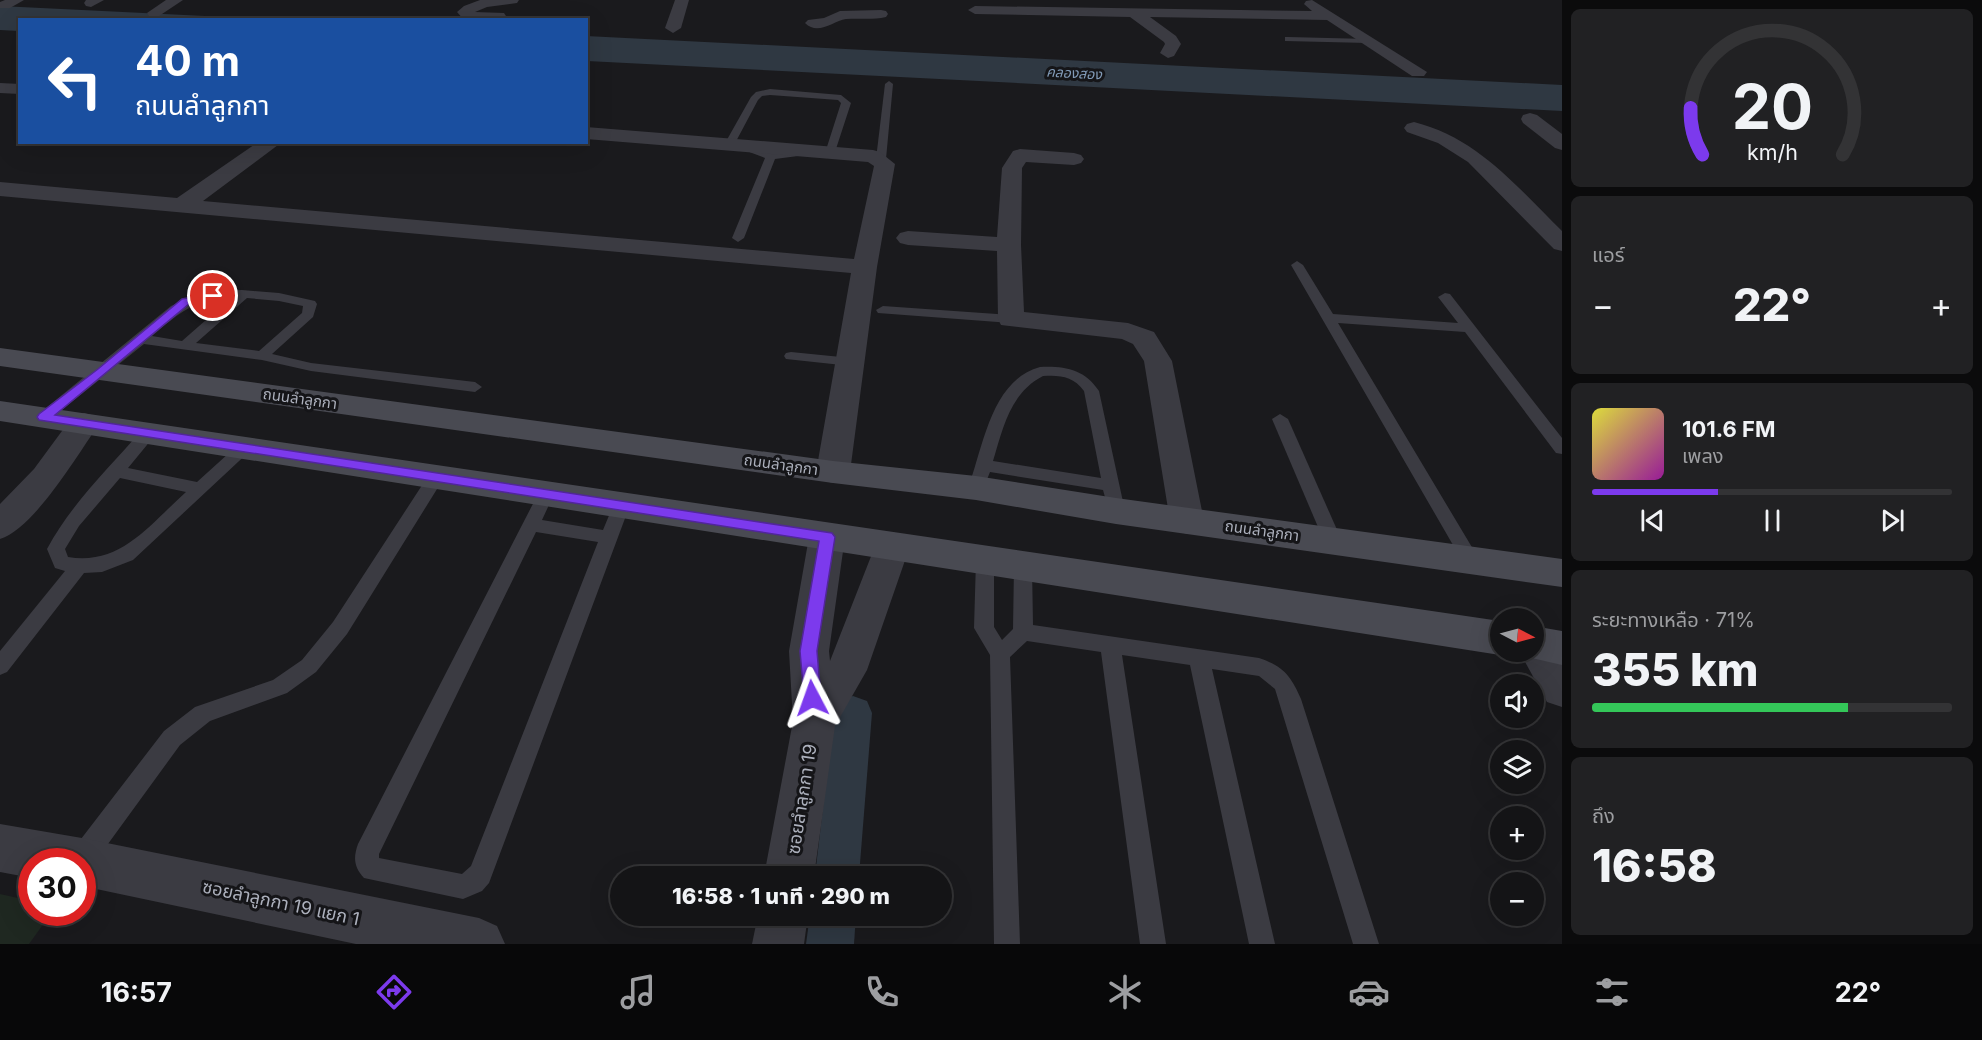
<!DOCTYPE html>
<html lang="th">
<head>
<meta charset="utf-8">
<style>
	:root { --surface:#141416; --page:#212123; --text:#f1f3f6; --muted:#9d9ea1; --line:#333335; --accent:#7c3aed }
	body { margin:0; font-family:Inter,"Noto Sans Thai",sans-serif; background:var(--page); color:var(--text); height:100vh; display:flex; flex-direction:column; font-size:22px; white-space:nowrap }
	* { box-sizing:border-box; margin:0 }
	p { font-size:20px; color:var(--muted) }
	.icon { flex:none; width:33px; height:33px; fill:none; stroke:currentColor; stroke-width:2; stroke-linecap:round; stroke-linejoin:round }
	.map { position:relative; flex:1; overflow:hidden }
	.side { display:flex; flex-direction:column; gap:9px; padding:9px; background:#0b0b0c; width:420px }
	.side>* { flex:none }
	.banner { position:absolute; left:18px; top:18px; width:570px; height:126px; border-radius:0px; box-shadow:0 6px 24px #0002,0 0 0 2px var(--line); background:#1a4fa0; color:#fff; overflow:hidden }
	.needle { width:39px; rotate:96deg }
	.tools { position:absolute; left:1490px; top:608px; display:grid; gap:12px }
	.tools a { display:grid; place-items:center; width:54px; height:54px; border-radius:50%; background:var(--surface); box-shadow:0 6px 24px #0002,0 0 0 2px var(--line); font-size:30px }
	.speed { position:absolute; left:18px; top:848px; display:flex; gap:12px; font-size:30px; font-weight:700; text-align:center }
	.speed>* { display:grid; place-content:center; width:78px; height:78px; border-radius:50%; background:var(--surface); box-shadow:0 6px 24px #0002,0 0 0 2px var(--line); line-height:1 }
	.speed .limit { border:9px solid #d22; background:#fff; color:#111 }
	.pin { position:absolute; display:grid; place-items:center; width:51px; height:51px; color:#fff; margin:-26px; border:3px solid #fff; border-radius:50%; box-shadow:0 2px 6px #0007 }
	.me { position:absolute; width:66px; margin:-33px; rotate:356deg; stroke-linejoin:round; filter:drop-shadow(0 0 4px #0008) }
	.turn { display:flex; align-items:center; gap:21px; height:126px; padding:0 18px; font-size:27px }
	.turn .icon { width:78px; height:78px; stroke-width:2.5 }
	.turn b { display:block; font-size:42px; line-height:51px }
	.big { font-size:45px; font-weight:800; line-height:1.1 }
	.side .widget { flex:1; display:flex; flex-direction:column; justify-content:center; gap:9px; min-width:0; padding:0 21px; border-radius:9px; background:var(--page) }
	.side .dial { align-items:center; gap:0 }
	.dial svg { height:156px; overflow:visible; fill:none; stroke:var(--line); stroke-width:7; stroke-linecap:round; text-anchor:middle }
	.dial text { fill:var(--text); stroke:none }
	.song { display:flex; align-items:center; gap:18px }
	.cover { width:72px; height:72px; border-radius:9px; background:linear-gradient(135deg,hsl(60 70% 55%),hsl(300 70% 35%)) }
	.played { height:6px; border-radius:3px; background:linear-gradient(90deg,var(--accent) 35%,var(--line) 35%) }
	.keys { display:flex; justify-content:space-around; direction:ltr }
	.heat { display:flex; justify-content:space-between; align-items:center; font-size:33px; direction:ltr }
	.charge { height:9px; border-radius:4px; background:linear-gradient(90deg,#34c759 71%,var(--line) 0) }
	.trip { position:absolute; left:610px; top:866px; width:342px; height:60px; border-radius:30px; background:var(--surface); box-shadow:0 6px 24px #0002,0 0 0 2px var(--line); font-weight:800; line-height:60px; text-align:center }
	.tabs { display:flex; height:96px; justify-content:space-around; align-items:center; background:#080809; color:var(--muted) }
	.tabs .icon { width:42px; height:42px }
	.tabs .on { color:var(--accent) }
	.tabs b { font-size:27px; color:var(--text) }
	main { display:flex; flex:1; min-height:0 }
	.map>svg:first-child { display:block }
	.green { fill:#1f2821 }
	.water { fill:#2f3842 }
	.lines { fill:none; stroke-linecap:round; stroke-linejoin:round }
	.canal { fill:#2f3842; fill-rule:evenodd }
	.lane { fill:#3b3b42; fill-rule:evenodd }
	.street { fill:#3b3b42; fill-rule:evenodd }
	.secondary { fill:#494a52; fill-rule:evenodd }
	.route { fill:#7c3aed; stroke:#51269a; stroke-width:1.5 }
	.labels { text-anchor:middle; stroke-width:6; stroke-linejoin:round; paint-order:stroke }
	.far-water-label { font-size:14px; font-style:italic; fill:#829bb8; stroke:#151518 }
	.street-label { font-size:15px; fill:#acb0bc; stroke:#151518 }
	.near-street-label { font-size:18px; fill:#acb0bc; stroke:#151518 }
</style>
</head>
<body>
<main>
<div class="map">
<svg width="1562" height="944" viewBox="0 0 1562 944">
	<rect width="100%" height="100%" fill="#1a1a1d"/>
	<path class="green" d="M0 894 31 901 32 912H52L29 944H0Z"/>
	<g class="water">
		<path d="M0 6 266 19 20 20 19 31 0 30Z"/>
		<path d="M586 36 1562 85V111L587 61Z"/>
	</g>
	<g class="lines">
		<g class="canal">
			<path d="M853 696 867 701 872 713 859 876H815L834 713 839 701Z"/>
			<path d="M810 915H856L854 944H806Z"/>
		</g>
		<g class="lane">
			<path d="M1288 37 1368 39 1372 41 1368 43 1285 41V37Z"/>
			<path d="M889 81 893 84 886 159 881 162 876 159 885 84Z"/>
			<path d="M770 89 841 95 851 103 834 155 825 153 841 103 838 100 770 95 762 96 758 100 733 147H725L724 145 751 97 756 92Z"/>
			<path d="M736 143C746 142 754 150 764 151 778 154 793 151 807 148L812 151 798 156 775 159 744 238 738 242 732 238 765 158 736 147Z"/>
			<path d="M1297 261 1303 265 1333 314 1458 323 1438 297 1445 293 1450 294 1562 438V454L1556 453 1465 332 1338 323 1476 554 1479 559 1476 564 1470 566 1464 564 1291 265Z"/>
			<path d="M242 290 279 293 315 301 317 304 313 317 272 354 311 363 475 382 482 387 475 392 311 371 262 360 144 344 48 421H38L35 417 171 306C194 294 216 291 242 290ZM222 298H231L182 341 152 336C177 315 189 303 222 298ZM247 298 279 301 303 306 302 313 259 351 196 343Z"/>
			<path d="M883 306 1011 315 1018 319 1011 323 878 313 876 310Z"/>
			<path d="M791 352 851 358 858 362 851 366 786 359 784 356 786 353Z"/>
			<path d="M1040 367C1065 366 1084 369 1099 391L1125 511 1122 515 1116 517 1110 515 1103 490 990 472 982 492H970L968 488C983 448 991 380 1040 367ZM1043 376C1060 375 1073 376 1084 391L1101 478 993 461C1003 428 1010 393 1043 376Z"/>
			<path d="M1280 414 1288 419 1342 541 1339 546 1333 548 1327 546 1324 541 1272 419Z"/>
			<path d="M148 429 154 430 156 434 128 468 197 482 239 444H251L253 448 133 560 102 572 84 573 7 672 0 675V651L65 571 55 568 47 549C71 504 109 468 142 430ZM120 478 186 492C150 524 121 566 68 557L65 549 79 526Z"/>
			<path d="M436 471 442 473 444 477 442 481 347 634 316 672 287 693 210 721 180 745 89 870 82 872V861H68L71 852 164 731 195 707 273 680 302 660 333 622 430 473Z"/>
			<path d="M546 488 552 490 554 494 542 520 603 530 615 501 621 499 627 501 630 505 489 883 482 891 463 899 364 878C354 867 353 858 358 844L538 494 540 490ZM536 532 598 542 471 866 462 874 379 858V854Z"/>
			<path d="M985 553 991 555 994 560V627L1002 640 1013 629 1014 566 1017 561 1023 559 1029 561 1032 566 1033 625 1259 658C1283 666 1291 676 1301 699L1379 944H1353L1275 689 1259 676 1212 669 1275 944H1249L1190 665 1122 655 1166 944H1140L1101 652 1027 641 1010 657 1020 944H994L990 655 974 628 976 560 979 555Z"/>
		</g>
		<g class="street">
			<path d="M5 0H24L10 8H0V2Z"/>
			<path d="M86 0H104L91 7 86 6 84 3Z"/>
			<path d="M166 0H183L159 16H149L147 13Z"/>
			<path d="M480 0H519L517 3 487 7 475 12 504 13 506 16 503 20H464L457 12 464 6Z"/>
			<path d="M675 0H689L681 28 673 33 665 28Z"/>
			<path d="M1312 0 1427 72 1424 76H1412L1327 20 1150 17 1176 36 1181 44 1174 56 1168 58 1160 53 1165 44 1164 42 1130 17 975 14 968 10 975 6 1312 11 1304 4 1306 1Z"/>
			<path d="M881 10 886 11 888 14 886 17C873 20 860 18 846 19 833 21 818 36 805 23L808 20 824 18 840 11Z"/>
			<path d="M0 83 20 84V94L0 93Z"/>
			<path d="M1530 113 1537 115 1562 134V150L1555 148 1523 123 1521 119 1523 115Z"/>
			<path d="M1414 122C1478 138 1517 187 1562 231V251L1554 249 1468 162 1438 143 1407 132 1404 128 1407 124Z"/>
			<path d="M586 127 873 150 880 152 895 164 877 267 850 472 845 480 833 483 821 480 816 472 851 273 0 196V182L177 198 258 142H282L203 201 854 259 874 166 868 162 586 139Z"/>
			<path d="M1020 149 1074 153 1081 155 1084 159 1081 163 1074 165 1026 162 1022 168 1021 245 1024 312 1128 323 1154 332 1172 361 1204 521 1199 530 1187 534 1175 530 1170 521 1144 361 1133 344 1122 339 1001 325 998 319 997 251 908 245 900 243 896 238 900 233 908 231 997 237 1002 168 1013 151Z"/>
			<path d="M84 413 95 416 100 423 95 430C75 459 33 529 0 539V504L34 469 73 416Z"/>
			<path d="M827 524 840 528 845 537 829 651 830 661 879 536 892 532 905 536 910 546 867 670 835 726 814 876H764L793 721 789 651 809 537 814 528Z"/>
			<path d="M1535 627 1549 632 1562 653V707L1547 702 1519 651H1533V628Z"/>
			<path d="M0 824 82 838 479 918 497 926 505 944H356L82 886V861H32V878L0 872Z"/>
			<path d="M758 915H808L804 944H752Z"/>
		</g>
		<g class="secondary">
			<path d="M0 348 833 461 976 476 1116 498 1562 559V587L1116 524 976 500 833 483 0 366Z"/>
			<path d="M0 401 1500 621V651H1510L1500 655 0 421Z"/>
			<path d="M1533 626 1562 631V665L1519 655 1517 651H1533Z"/>
		</g>
	</g>
	<path class="route" d="M213 293 217 294V298L189 304 55 415 832 533 835 537 817 651 821 698 819 703 812 706 806 703 804 698 800 651 819 541 39 420 37 417 39 414 98 369 182 299Z"/>
	<g class="labels">
		<g class="far-water-label">
			<text transform="translate(1074 73) rotate(3)" y="5">คลองสอง</text>
		</g>
		<g class="street-label">
			<text transform="translate(300 399) rotate(8)" y="5">ถนนลำลูกกา</text>
			<text transform="translate(781 465) rotate(8)" y="5">ถนนลำลูกกา</text>
			<text transform="translate(1262 531) rotate(8)" y="5">ถนนลำลูกกา</text>
		</g>
		<g class="near-street-label">
			<text transform="translate(802 799) rotate(-81)" y="6">ซอยลำลูกกา 19</text>
			<text transform="translate(281 903) rotate(12)" y="6">ซอยลำลูกกา 19 แยก 1</text>
		</g>
	</g>
</svg>
<div class="tools">
<a><svg class="needle" viewBox="-14 -14 28 28"><path d="M0-13l5 13h-10z" fill="#e53935"/><path d="M0 13l5-13h-10z" fill="#9d9ea1"/></svg></a>
<a><svg class="icon" aria-label="sound" viewBox="0 0 24 24"><path d="M4 9h4l5-4v14l-5-4H4zM17 9q2 3 0 6"/></svg></a>
<a><svg class="icon" aria-label="layers" viewBox="0 0 24 24"><path d="M12 4l9 5-9 5-9-5zM3 14l9 5 9-5"/></svg></a>
<a>+</a>
<a>−</a>
</div>
<div class="speed"><div class="limit">30</div></div>
<div class="pin" style="left:213px;top:296px;background:#d93025"><svg class="icon" aria-label="arrive" viewBox="0 0 24 24"><path d="M6 21V4h12l-3 4 3 4H6"/></svg></div>
<svg class="me" style="left:812px;top:698px" viewBox="-20 -20 40 40"><path d="M0-17L14 15 0 8-14 15z" fill="#7c3aed" stroke="#fff" stroke-width="4"/></svg>
<div class="trip">16:58 · 1 นาที · 290 m</div>
<div class="banner">
<div class="turn"><svg class="icon" aria-label="left" viewBox="0 0 24 24"><path d="M17 20v-9H6M10 6l-5 5 5 5"/></svg><div><b>40 m</b>ถนนลำลูกกา</div></div>
</div>
</div>
<section class="side">
<div class="widget dial"><svg viewBox="0 0 100 80">
<path d="M14 69A42 42 0 1 1 86 69"/>
<path d="M14 69A42 42 0 0 1 8 45" stroke="#7c3aed"/>
<text x="50" y="56" font-size="32" font-weight="700">20</text>
<text x="50" y="72" font-size="11">km/h</text>
</svg></div>
<div class="widget"><p>แอร์</p>
<div class="heat"><a>−</a><b class="big">22°</b><a>+</a></div>
</div>
<div class="widget">
<div class="song"><i class="cover"></i><div><b>101.6 FM</b><p>เพลง</p></div></div>
<div class="played"></div>
<div class="keys"><svg class="icon" aria-label="previous" viewBox="0 0 24 24"><path d="M18 5L8 12l10 7zM5 5v14"/></svg><svg class="icon" aria-label="pause" viewBox="0 0 24 24"><path d="M8 5v14M16 5v14"/></svg><svg class="icon" aria-label="next" viewBox="0 0 24 24"><path d="M6 5l10 7-10 7zM19 5v14"/></svg></div>
</div>
<div class="widget"><p>ระยะทางเหลือ · 71%</p><b class="big">355 km</b><div class="charge"></div></div>
<div class="widget"><p>ถึง</p><b class="big">16:58</b></div>
</section>
</main>
<nav class="tabs">
<b>16:57</b>
<svg class="icon on" aria-label="directions" viewBox="0 0 24 24"><path d="M12 3l9 9-9 9-9-9zM9 14v-3h6M13 9l2 2-2 2"/></svg>
<svg class="icon" aria-label="music" viewBox="0 0 24 24"><path d="M9 18V5l10-2v13"/><circle cx="6" cy="18" r="3"/><circle cx="16" cy="16" r="3"/></svg>
<svg class="icon" aria-label="phone" viewBox="0 0 24 24"><path d="M5 4h4l2 5-3 2q2 4 5 5l2-3 5 2v4C11 20 4 13 5 4z"/></svg>
<svg class="icon" aria-label="climate" viewBox="0 0 24 24"><path d="M12 3v18M4 7l16 10M4 17L20 7"/></svg>
<svg class="icon" aria-label="car" viewBox="0 0 24 24"><path d="M5 17H2v-5l4-1 3-4h7l3 4 3 1v5h-3M9 17h6M6 11h13"/><circle cx="7" cy="17" r="2"/><circle cx="17" cy="17" r="2"/></svg>
<svg class="icon" aria-label="filters" viewBox="0 0 24 24"><path d="M4 7h16M4 17h16"/><circle cx="9" cy="7" r="2"/><circle cx="15" cy="17" r="2"/></svg>
<b>22°</b>
</nav>
</body>
</html>
